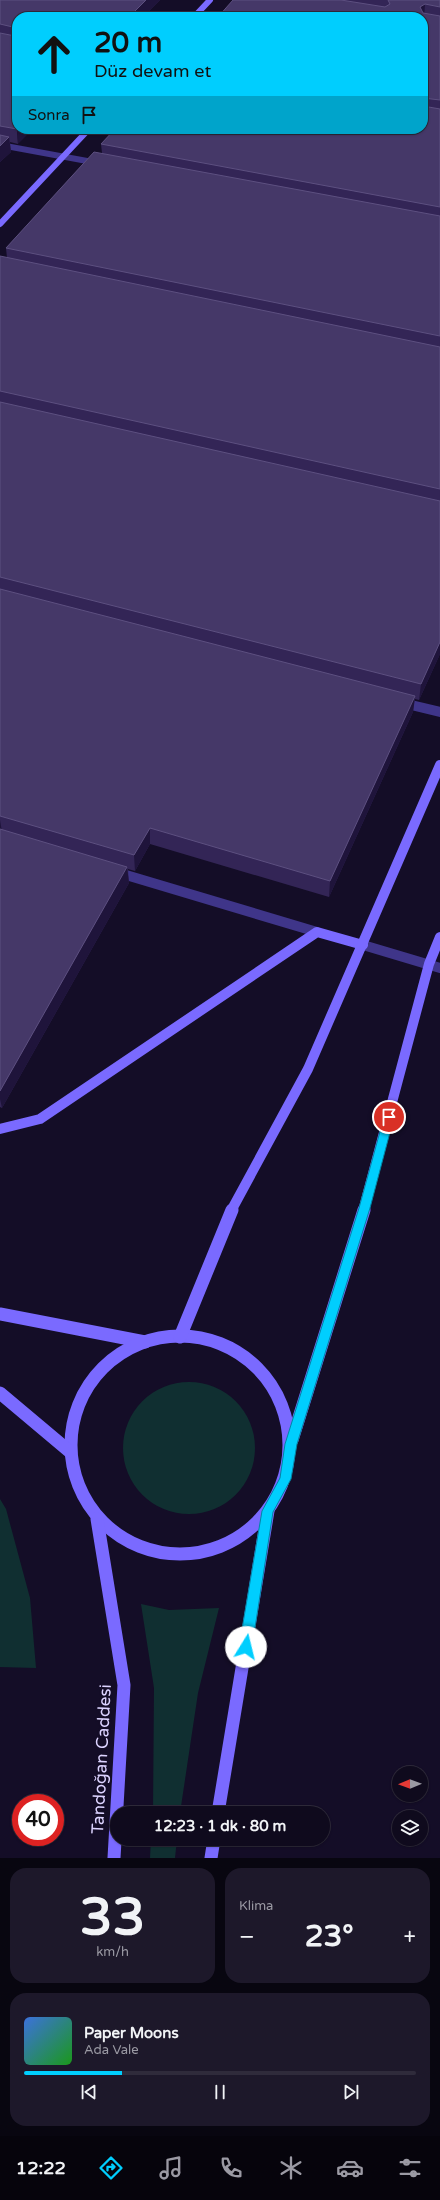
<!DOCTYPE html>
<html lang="tr">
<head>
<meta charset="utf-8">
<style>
	:root { --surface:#0f0a1d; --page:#1d182a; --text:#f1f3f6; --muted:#9b9aa4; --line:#2f2b3b; --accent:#00cefe }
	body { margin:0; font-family:"Varela Round",sans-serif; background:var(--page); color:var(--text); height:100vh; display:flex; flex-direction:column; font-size:15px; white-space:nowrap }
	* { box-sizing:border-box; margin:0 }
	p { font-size:13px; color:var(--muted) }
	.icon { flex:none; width:22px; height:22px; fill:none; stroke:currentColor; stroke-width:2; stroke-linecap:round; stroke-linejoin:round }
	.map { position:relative; height:1858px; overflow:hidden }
	.drawer { display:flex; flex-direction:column; gap:10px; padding:10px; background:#080610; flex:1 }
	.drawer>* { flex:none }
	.top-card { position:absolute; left:12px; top:12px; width:416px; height:122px; border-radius:16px; box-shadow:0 1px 3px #0004,0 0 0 1px var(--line); background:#00cefe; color:#111; overflow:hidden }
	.needle { width:26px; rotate:269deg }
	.buttons { position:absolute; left:392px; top:1766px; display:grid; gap:8px }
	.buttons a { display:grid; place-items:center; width:36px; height:36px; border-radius:50%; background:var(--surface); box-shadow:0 1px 3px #0004,0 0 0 1px var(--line); font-size:20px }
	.speed { position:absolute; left:12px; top:1794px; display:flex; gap:8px; font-size:20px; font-weight:700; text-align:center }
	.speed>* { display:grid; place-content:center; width:52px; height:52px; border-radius:50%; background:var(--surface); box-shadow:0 1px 3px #0004,0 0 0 1px var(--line); line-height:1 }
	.speed .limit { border:6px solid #d22; background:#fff; color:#111 }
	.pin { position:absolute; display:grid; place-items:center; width:34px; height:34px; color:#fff; margin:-17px; border:2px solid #fff; border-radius:50%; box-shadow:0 1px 4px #0007 }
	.me { position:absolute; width:44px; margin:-22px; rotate:9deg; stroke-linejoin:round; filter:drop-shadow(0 0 3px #0008) }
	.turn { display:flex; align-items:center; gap:14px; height:84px; padding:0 16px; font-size:18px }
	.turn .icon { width:52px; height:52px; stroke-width:2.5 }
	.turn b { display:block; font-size:28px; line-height:34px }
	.then { display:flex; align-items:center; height:38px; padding:0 16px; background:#0003; gap:8px; font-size:15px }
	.big { font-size:30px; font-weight:700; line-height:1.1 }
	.drawer .card { flex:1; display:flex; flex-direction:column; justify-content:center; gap:6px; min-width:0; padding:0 14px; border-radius:16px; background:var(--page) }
	.drawer .dial { align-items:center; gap:0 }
	.dial b { font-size:52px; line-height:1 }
	.song { display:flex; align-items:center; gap:12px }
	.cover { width:48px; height:48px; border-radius:6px; background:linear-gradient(135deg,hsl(220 70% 55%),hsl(120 70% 35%)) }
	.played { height:4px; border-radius:2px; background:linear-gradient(90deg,var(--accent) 25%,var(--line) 25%) }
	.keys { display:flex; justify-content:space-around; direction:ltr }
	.heat { display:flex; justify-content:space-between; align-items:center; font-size:22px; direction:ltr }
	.drawer .tiles { flex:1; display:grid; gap:10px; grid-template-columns:1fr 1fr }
	.card:last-child { grid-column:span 2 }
	.trip { position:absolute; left:110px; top:1806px; width:220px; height:40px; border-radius:20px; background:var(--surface); box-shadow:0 1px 3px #0004,0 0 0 1px var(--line); font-weight:700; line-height:40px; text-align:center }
	.tab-bar { display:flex; height:64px; justify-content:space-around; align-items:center; background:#06040c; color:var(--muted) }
	.tab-bar .icon { width:28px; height:28px }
	.tab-bar .current { color:var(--accent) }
	.tab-bar b { font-size:18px; color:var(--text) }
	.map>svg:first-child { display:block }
	.green { fill:#102f31 }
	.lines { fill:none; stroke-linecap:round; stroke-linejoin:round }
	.lane-far2 { stroke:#3f3589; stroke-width:6 }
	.lane-far1 { stroke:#3f3589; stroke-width:8 }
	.lane { stroke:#3f3589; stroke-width:10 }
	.secondary-far2 { stroke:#7a6aff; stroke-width:6 }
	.secondary-far1 { stroke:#7a6aff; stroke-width:10 }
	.secondary { stroke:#7a6aff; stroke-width:13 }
	.wall { fill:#332556 }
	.shaded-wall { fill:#1f143b }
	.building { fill:#453868; stroke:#5d5080 }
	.route { fill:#00cefe; stroke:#0086a5 }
	.labels { text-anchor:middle; stroke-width:4; stroke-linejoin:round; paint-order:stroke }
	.near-street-label { font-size:17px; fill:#dcd3ff; stroke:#140d27 }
</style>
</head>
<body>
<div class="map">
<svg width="440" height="1858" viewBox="0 0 440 1858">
	<rect width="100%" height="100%" fill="#140d27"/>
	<g class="green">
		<circle cx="189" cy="1448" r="66"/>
		<path d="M0 1499 6 1509 30 1598 36 1668 0 1667Z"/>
		<path d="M141 1604 169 1610 219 1608 198 1693 180 1813H153L154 1688Z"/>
		<path d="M151 1839H177L175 1858H150Z"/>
	</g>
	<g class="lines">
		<path class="lane-far2" d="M0 145 98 163"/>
		<path class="lane-far1" d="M401 702 411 705"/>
		<g class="lane">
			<path d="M407 704 440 712"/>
			<path d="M116 872 317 932"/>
			<path d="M363 945 440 968"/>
		</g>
		<g class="secondary-far2">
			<path d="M194 17 210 0"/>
			<path d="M0 224 89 129"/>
		</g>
		<g class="secondary-far1">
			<path d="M0 1129 40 1119 317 932 363 945"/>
			<path d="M231 1211 308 1069 440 765"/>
			<path d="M363 1211 429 964 440 937"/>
		</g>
		<g class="secondary">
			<path d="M0 1314 145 1342"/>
			<circle cx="180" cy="1445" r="109"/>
			<path d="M180 1337 232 1210"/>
			<path d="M0 1393 69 1451"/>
			<path d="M292 1440 364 1210"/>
			<path d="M97 1519 124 1685 114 1858"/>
			<path d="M218 1813 268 1511"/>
			<path d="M211 1858 214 1839"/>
		</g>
	</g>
	<g class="wall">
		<path d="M0 0H160L143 17H17V129L18 144 10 142 11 152 0 162Z"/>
		<path d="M233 0H440V654L419 700 415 699 413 712 329 897 150 844 135 871 128 869 129 883 2 1108 0 1107V256L7 258 6 248 102 153 101 144 423 129V17Z"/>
	</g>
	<g class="shaded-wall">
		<path d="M146 0H160L143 17H129Z"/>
		<path d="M425 4 424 19 420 7Z"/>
		<path d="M17 129H33L18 144Z"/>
		<path d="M9 137 11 152 0 162V146Z"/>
		<path d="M440 642V654L419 700 421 684Z"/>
		<path d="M415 696 413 712 329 897 330 881Z"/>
		<path d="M0 820 2 832H0Z"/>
		<path d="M150 828V844L135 871 134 855Z"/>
		<path d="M127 867 129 883 2 1108 0 1099V1091Z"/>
	</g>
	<g class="building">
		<path d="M0 0H146L129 17H17V28L0 24Z"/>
		<path d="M233 0H341L385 7 390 4 388 0H440V7L425 4 420 7 423 13 440 16V100L423 98V17H218Z"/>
		<path d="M0 33 15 36 17 35V129L0 126Z"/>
		<path d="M423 106 440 109V207L101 144 115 129H423Z"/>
		<path d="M0 135 9 137 0 146Z"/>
		<path d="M94 152 440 216V336L6 248Z"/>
		<path d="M0 256 440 347V489L0 391Z"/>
		<path d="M0 402 440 501V642L421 684 0 577Z"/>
		<path d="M0 589 415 696 330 881 150 828 134 855 0 816Z"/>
		<path d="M0 829 127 867 0 1091Z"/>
	</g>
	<path class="route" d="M389 1113 394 1117 370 1208 297 1444 291 1479 273 1512 252 1647 250 1651 246 1653 241 1651 239 1647 262 1511 280 1478 285 1444 359 1208 384 1117Z"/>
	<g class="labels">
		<g class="near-street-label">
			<text transform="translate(101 1759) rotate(-87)" y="6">Tandoğan Caddesi</text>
		</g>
	</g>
</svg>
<div class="buttons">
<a><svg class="needle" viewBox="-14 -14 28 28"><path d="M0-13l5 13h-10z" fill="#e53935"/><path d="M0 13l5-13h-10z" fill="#9b9aa4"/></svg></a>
<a><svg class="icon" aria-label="layers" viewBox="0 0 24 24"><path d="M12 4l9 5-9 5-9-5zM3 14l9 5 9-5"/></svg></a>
</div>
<div class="speed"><div class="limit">40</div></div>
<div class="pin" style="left:389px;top:1117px;background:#d93025"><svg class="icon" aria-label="arrive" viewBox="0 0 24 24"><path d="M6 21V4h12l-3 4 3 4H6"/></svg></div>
<svg class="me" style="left:246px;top:1647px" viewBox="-20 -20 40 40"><circle r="19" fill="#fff"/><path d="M0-13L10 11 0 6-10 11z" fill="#00cefe"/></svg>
<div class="trip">12:23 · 1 dk · 80 m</div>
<div class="top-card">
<div class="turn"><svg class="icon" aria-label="ahead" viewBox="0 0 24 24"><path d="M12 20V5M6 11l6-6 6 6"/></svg><div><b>20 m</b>Düz devam et</div></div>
<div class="then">Sonra<svg class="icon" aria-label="arrive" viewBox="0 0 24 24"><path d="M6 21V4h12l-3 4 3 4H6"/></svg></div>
</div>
</div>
<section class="drawer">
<div class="tiles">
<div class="card dial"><b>33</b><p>km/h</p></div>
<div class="card"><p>Klima</p>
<div class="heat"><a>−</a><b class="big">23°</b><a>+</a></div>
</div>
<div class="card">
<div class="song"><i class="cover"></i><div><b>Paper Moons</b><p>Ada Vale</p></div></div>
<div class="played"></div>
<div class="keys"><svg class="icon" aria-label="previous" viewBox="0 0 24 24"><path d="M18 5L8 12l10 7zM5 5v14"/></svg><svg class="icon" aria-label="pause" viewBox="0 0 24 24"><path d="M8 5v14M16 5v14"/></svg><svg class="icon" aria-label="next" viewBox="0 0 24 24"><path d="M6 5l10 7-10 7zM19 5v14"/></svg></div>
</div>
</div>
</section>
<nav class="tab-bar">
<b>12:22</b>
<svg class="icon current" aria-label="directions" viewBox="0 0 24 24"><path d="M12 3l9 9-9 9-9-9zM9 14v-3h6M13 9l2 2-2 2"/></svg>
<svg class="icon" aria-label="music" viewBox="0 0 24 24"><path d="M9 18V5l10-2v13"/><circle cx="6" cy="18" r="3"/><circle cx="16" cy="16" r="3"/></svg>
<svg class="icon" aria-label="phone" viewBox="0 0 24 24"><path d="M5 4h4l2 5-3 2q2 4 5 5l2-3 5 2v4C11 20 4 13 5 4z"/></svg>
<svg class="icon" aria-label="climate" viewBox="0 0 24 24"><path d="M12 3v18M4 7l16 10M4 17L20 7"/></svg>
<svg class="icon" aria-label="car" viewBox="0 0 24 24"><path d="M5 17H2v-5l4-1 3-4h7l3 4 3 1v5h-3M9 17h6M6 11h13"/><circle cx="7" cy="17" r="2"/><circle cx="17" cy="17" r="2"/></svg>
<svg class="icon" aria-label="filters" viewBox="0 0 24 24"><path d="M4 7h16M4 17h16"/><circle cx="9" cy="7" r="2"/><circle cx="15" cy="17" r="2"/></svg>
</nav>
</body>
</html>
